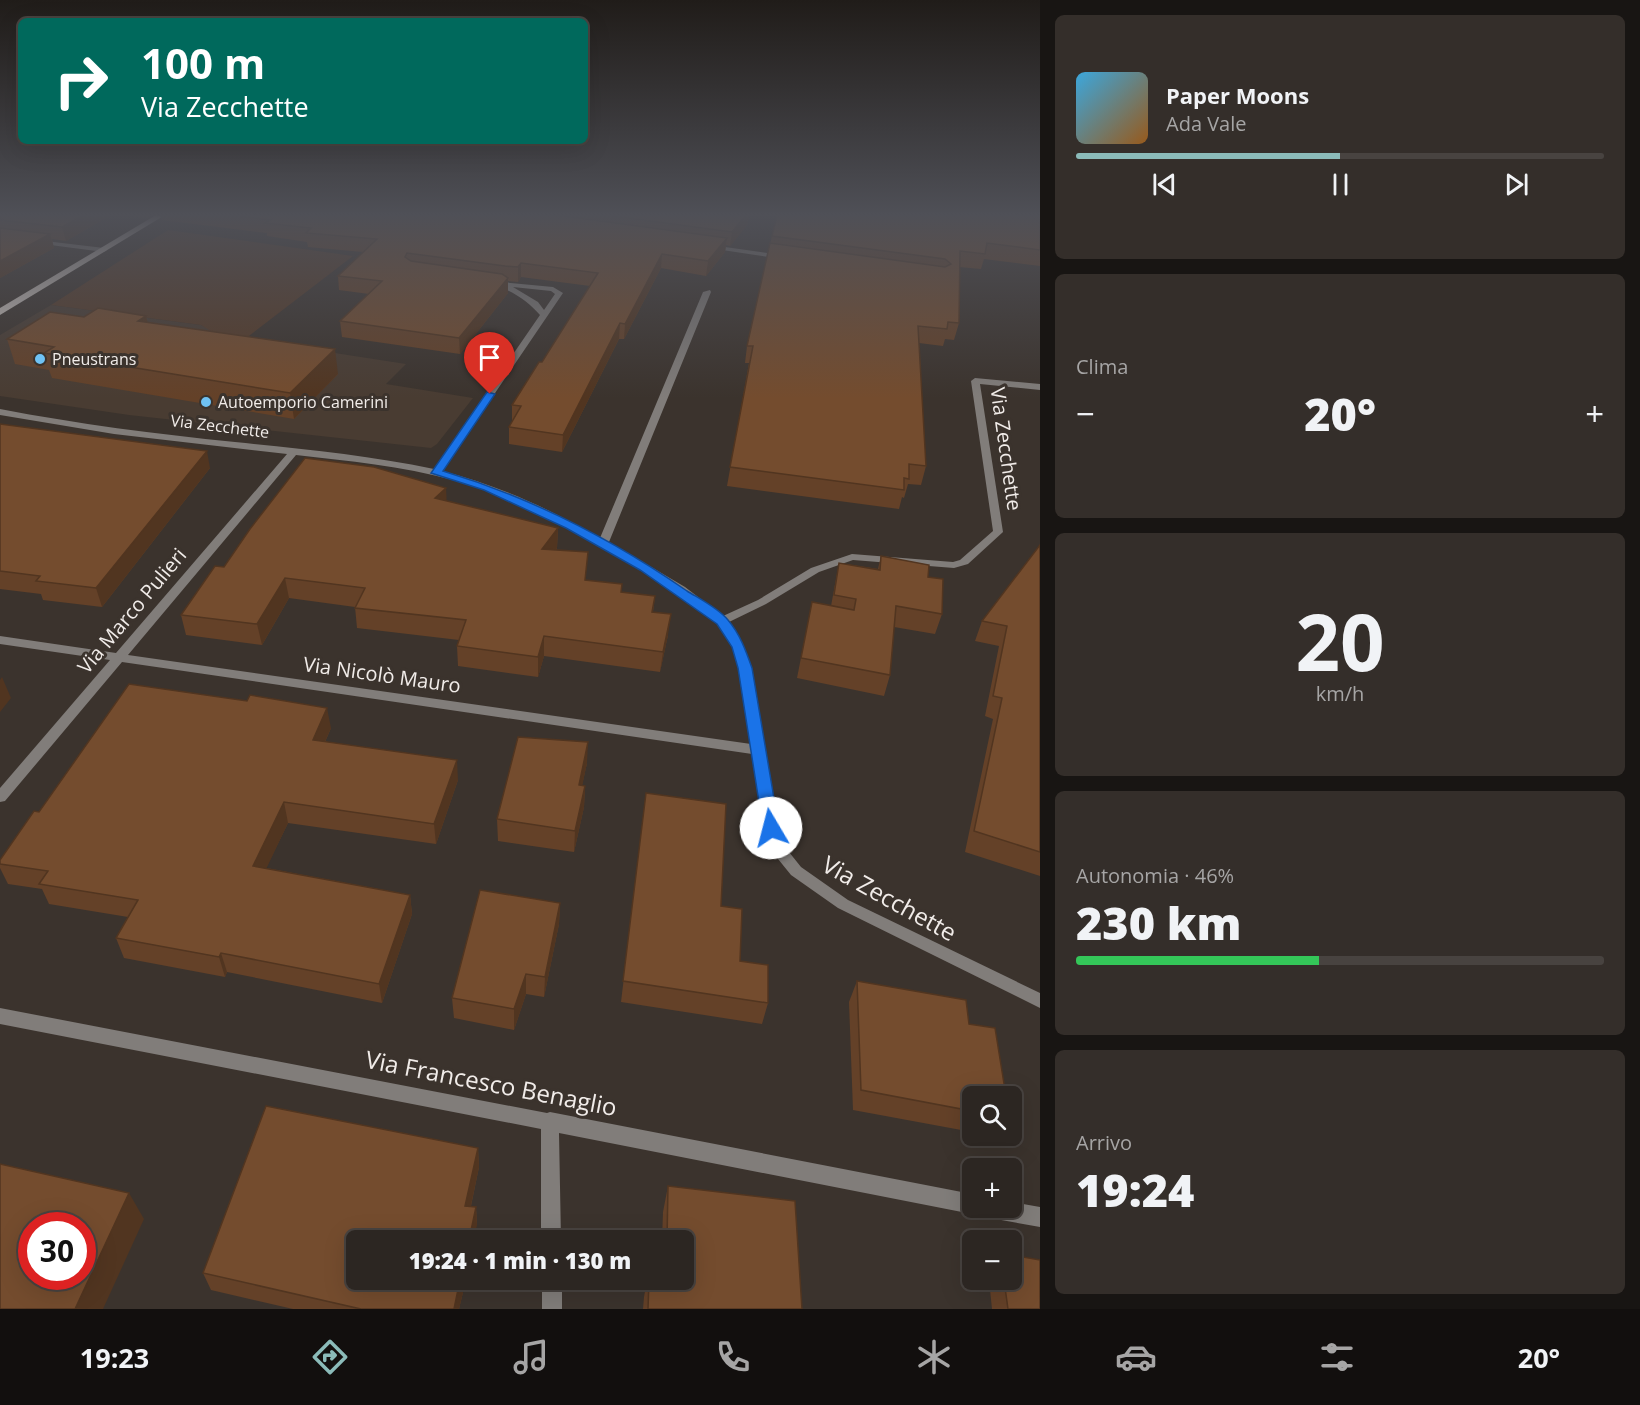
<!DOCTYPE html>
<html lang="it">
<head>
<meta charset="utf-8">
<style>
	:root { --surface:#2c2622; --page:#342e2a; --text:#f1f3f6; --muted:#a6a5a5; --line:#484340; --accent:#8bbbb9 }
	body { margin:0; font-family:"Open Sans",sans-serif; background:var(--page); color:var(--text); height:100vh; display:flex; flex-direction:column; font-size:22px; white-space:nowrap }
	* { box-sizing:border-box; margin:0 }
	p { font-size:20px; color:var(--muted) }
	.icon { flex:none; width:33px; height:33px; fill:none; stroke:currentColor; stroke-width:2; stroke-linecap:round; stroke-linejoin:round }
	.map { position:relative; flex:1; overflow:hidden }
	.panel { display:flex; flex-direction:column; gap:15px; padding:15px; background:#181513; width:600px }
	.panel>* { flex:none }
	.guide { position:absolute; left:18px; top:18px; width:570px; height:126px; border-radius:9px; box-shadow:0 6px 24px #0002,0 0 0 2px var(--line); background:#00695c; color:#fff; overflow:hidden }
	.tools { position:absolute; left:962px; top:1086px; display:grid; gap:12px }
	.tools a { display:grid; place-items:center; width:60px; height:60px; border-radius:9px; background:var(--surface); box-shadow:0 6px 24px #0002,0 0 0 2px var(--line); font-size:30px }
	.speed { position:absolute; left:18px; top:1212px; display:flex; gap:12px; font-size:30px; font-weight:700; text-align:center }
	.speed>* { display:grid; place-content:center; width:78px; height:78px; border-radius:50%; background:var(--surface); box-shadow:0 6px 24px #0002,0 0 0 2px var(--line); line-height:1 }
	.speed .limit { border:9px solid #d22; background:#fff; color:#111 }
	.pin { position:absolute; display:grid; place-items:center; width:51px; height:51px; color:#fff; margin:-62px -26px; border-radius:50% 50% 50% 0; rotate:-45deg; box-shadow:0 0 6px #0007 }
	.pin .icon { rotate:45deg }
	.me { position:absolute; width:66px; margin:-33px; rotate:352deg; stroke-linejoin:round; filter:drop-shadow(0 0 4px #0008) }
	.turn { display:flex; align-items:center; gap:21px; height:126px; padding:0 24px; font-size:27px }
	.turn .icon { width:78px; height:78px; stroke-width:2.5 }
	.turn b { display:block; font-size:42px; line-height:51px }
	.big { font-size:45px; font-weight:800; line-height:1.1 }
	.panel .widget { flex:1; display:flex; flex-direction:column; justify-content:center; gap:9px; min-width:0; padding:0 21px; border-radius:9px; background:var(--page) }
	.panel .dial { align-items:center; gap:0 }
	.dial b { font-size:78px; line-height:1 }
	.song { display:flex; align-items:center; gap:18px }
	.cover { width:72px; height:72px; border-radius:9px; background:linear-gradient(135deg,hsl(200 70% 55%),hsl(30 70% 35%)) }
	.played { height:6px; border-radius:3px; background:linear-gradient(90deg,var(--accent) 50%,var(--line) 50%) }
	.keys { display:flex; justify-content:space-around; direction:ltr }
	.heat { display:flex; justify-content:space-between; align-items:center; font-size:33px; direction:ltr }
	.charge { height:9px; border-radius:4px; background:linear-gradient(90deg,#34c759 46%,var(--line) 0) }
	.trip { position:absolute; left:346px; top:1230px; width:348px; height:60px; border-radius:9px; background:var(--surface); box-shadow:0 6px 24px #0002,0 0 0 2px var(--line); font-weight:800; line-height:60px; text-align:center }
	.tabs { display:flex; height:96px; justify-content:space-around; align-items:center; background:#120f0e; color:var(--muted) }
	.tabs .icon { width:42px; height:42px }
	.tabs .selected { color:var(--accent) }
	.tabs b { font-size:27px; color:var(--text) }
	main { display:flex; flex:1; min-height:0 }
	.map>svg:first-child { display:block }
	.built { fill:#493c32 }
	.green { fill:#553a27 }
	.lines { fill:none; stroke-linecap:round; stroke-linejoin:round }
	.street { fill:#817d7a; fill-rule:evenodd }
	.primary { fill:#ccc4be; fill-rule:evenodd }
	.wall { fill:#644128 }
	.shaded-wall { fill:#513520 }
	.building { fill:#744c2e; stroke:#513520; stroke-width:1.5; fill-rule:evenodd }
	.route { fill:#1a73e8; stroke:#114b97; stroke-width:1.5 }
	.poi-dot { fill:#6fc2f4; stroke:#3b332d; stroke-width:2 }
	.labels { text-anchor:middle; stroke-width:6; stroke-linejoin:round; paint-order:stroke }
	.far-poi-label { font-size:16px; fill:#f1ece9; stroke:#3b332d; text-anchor:start }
	.far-street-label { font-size:16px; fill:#f1ece9; stroke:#3b332d }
	.street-label { font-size:20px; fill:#f1ece9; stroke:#3b332d }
	.near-street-label { font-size:24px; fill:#f1ece9; stroke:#3b332d }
</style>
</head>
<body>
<main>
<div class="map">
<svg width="1040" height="1309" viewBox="0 0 1040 1309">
	<rect width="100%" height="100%" fill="#3b332d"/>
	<path class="built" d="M51 305 201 325 225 336 406 364 386 384 473 398 437 444 431 448 129 415 0 396V335Z"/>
	<path class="green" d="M168 230 353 256 245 339 214 333 201 325 51 305Z"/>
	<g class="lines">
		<g class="street">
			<path d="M37 240 104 248 107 250 104 252 35 243V241Z"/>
			<path d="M711 245 782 255 785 257 782 259 709 248V246Z"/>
			<path d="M491 281 553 287 563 293 442 471C498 485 550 509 600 538L703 292 710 290 711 292 609 542 685 587 723 616 758 600 811 568 852 554 953 562 960 560 993 531 971 381 975 378 1040 384V390L980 384 1003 532 968 564 954 568 853 560 819 572 766 604 729 622 742 643 751 668 778 828 785 847 801 867 848 900 1040 993V1008L838 908 791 875 774 854 764 828 752 754 122 662 5 801 0 802V788L110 660 0 644V636L116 653 287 454 114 434 0 415V409C78 424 156 434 235 442 301 449 368 455 434 469L540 315C528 301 509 288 491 285ZM513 287 551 291 555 294 544 310 538 302ZM296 455C348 461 402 466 453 480 518 497 577 533 634 566 662 583 704 603 723 630 745 661 745 707 751 744L128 655Z"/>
			<path d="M0 1008 547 1113 550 1112 972 1194V1208H980L979 1211 972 1214 559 1133 561 1240H541V1129L0 1024Z"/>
			<path d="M1011 1202 1040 1207V1227L990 1218 983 1215 980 1208H1011Z"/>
			<rect x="542" y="1280" width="20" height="29"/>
		</g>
		<path class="primary" d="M156 215H165L0 315V308Z"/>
	</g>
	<g class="wall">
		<path d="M0 215H111L66 241 52 239 54 248 0 278Z"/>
		<path d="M121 215H152L147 218Z"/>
		<path d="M160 215H749L747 225 730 246 726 245 725 252 706 276 661 268 624 339H619L562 452 509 444V427L512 422V405L542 362 590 286 521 277 518 282 508 281V293L460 354 342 337 340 321 369 294 339 290 338 276 363 252 308 247 307 242 267 236V233L162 220Z"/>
		<path d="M1040 215V266L984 259 981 269 959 267V323L954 340 945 339 943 346 919 343 926 466 921 485 908 484 904 498 902 497 899 509 727 486 749 363H745L747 346 772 236Z"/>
		<path d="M84 317 148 323 338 374 294 419 52 378 49 370 15 364 7 339Z"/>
		<path d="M0 424 210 468 102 607 43 600 41 594 0 589Z"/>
		<path d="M447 501 558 528 557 548 556 550 586 580 621 592 655 596 653 612 668 635 660 672 544 656 538 677 458 666 457 646 459 640 357 628 355 607 289 598 262 645 186 635 181 615 224 567Z"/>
		<path d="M1040 545V876L965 852 993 719 985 716 999 646 975 641 982 621Z"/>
		<path d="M881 556 928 577 942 614 935 634 894 627 890 675 884 696 797 678 812 602 831 606 839 563 878 569Z"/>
		<path d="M331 728 325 742 458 780 436 844 288 823 266 868 410 895 412 914 382 1003 227 972 225 977 124 958 116 938 128 917 49 904 42 889 8 884 0 868V860L39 812Z"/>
		<path d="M587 763 582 785 585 786 584 807 574 852 498 841 497 819Z"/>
		<path d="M646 793 721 906 740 961 768 1003 762 1024 621 1002Z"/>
		<path d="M560 903 559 924 544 997 526 994 514 1030 454 1018 452 998Z"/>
		<path d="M857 981 969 1024 972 1096V1132L853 1110 849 1002Z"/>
		<path d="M478 1148 479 1167 471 1206 476 1207 477 1225 357 1280H466L459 1309H293L211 1290 203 1273Z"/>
		<path d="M668 1186 802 1309H643L644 1297 647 1280H684V1240H662L663 1212Z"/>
		<path d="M989 1280H1011L1040 1309H992Z"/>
	</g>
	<g class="shaded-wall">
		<path d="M84 215H111L66 241 62 227Z"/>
		<path d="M746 215H749L747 225 730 246 732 232Z"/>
		<path d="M50 234 54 248 0 278V261Z"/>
		<path d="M727 238 725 252 706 276 708 261Z"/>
		<path d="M662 254 661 268 624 339 625 324Z"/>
		<path d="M521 263V277L518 282V267Z"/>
		<path d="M508 278V293L460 354 459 338Z"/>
		<path d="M146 316 152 340 138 321Z"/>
		<path d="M620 323 619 339 562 452 563 435Z"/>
		<path d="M335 349 338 374 294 419 290 393Z"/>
		<path d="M207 451 210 468 102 607 96 588Z"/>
		<path d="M446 488 447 507 435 498Z"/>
		<path d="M558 528 557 548 542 569V549Z"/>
		<path d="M285 578 289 598 262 645 257 624Z"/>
		<path d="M671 614 668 635 660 672 663 652Z"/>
		<path d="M544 636V656L538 677V657Z"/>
		<path d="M2 677 11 698 0 712V680Z"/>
		<path d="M327 708 331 728 317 760 313 740Z"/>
		<path d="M588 742 587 763 578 806 579 785Z"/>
		<path d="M457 760 458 780 436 844 434 824Z"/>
		<path d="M585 786 584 807 574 852 575 831Z"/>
		<path d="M284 802 288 823 258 886 253 866Z"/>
		<path d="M410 895 412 914 382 1003 379 984Z"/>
		<path d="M560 903 559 924 544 997 545 977Z"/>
		<path d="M221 953 227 972 225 977 219 957Z"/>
		<path d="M526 974V994L514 1030V1009Z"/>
		<path d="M478 1148 479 1167 467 1224 465 1206Z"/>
		<path d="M129 1193 144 1219 103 1309H75Z"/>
		<path d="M476 1207 477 1225 474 1240H469Z"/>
		<path d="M460 1280H466L459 1309H454Z"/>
	</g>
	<g class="building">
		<path d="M0 215H84L62 227 0 220Z"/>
		<path d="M229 215H556L727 238 708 261 662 254 625 324 620 323 563 435 509 427 521 406 512 405 539 362H542L598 273 521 263 518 267 505 266 407 253 405 257 411 261 502 274 508 278 459 338 340 321 382 281 338 276 377 239 306 233 311 228 265 223 270 220Z"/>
		<path d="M606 215H746L732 232Z"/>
		<path d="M777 215H1040V250L987 243 985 254 960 251 959 323 948 322 947 329 918 326 926 466 909 464V479L904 478V490L730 467 753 346H747L770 243 945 267 951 264 945 259 772 236Z"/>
		<path d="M0 228 50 234 0 261Z"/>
		<path d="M98 308 146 316 138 321 335 349 290 393 44 353 54 347 7 339 50 312 84 317Z"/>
		<path d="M0 424 207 451 96 588 36 581 40 576 0 571Z"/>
		<path d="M305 458 374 467 446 488 435 498 558 528 542 549 588 552 585 580 622 584 621 592 655 596 652 612 671 614 663 652 544 636 538 657 457 646 466 620 355 608 365 588 285 578 257 624 181 615 215 566 224 567 250 529Z"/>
		<path d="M1040 545V852L974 831 1002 698 993 696 1007 626 982 621Z"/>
		<path d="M881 556 929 565 928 577 943 579 942 614 896 606 890 675 801 658 812 602 854 610 856 599 834 595 839 563 880 570Z"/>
		<path d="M129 684 247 701 250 695 327 708 313 740 457 760 434 824 284 802 253 866 410 895 379 984 221 953 219 957 116 938 138 900 39 884 48 871 0 864V860L34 811 39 812Z"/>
		<path d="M518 737 588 742 579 785 585 786 575 831 497 819Z"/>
		<path d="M646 793 726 804 721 906 742 909 740 961 768 965V1003L623 981Z"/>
		<path d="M480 890 560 903 545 977 526 974 514 1009 452 998Z"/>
		<path d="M857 981 966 1000 969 1024 995 1028 1006 1096H972V1111L861 1090Z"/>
		<path d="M266 1106 478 1148 465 1206 476 1207 469 1240H357V1280H460L454 1309H361L203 1273Z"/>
		<path d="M0 1164 129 1193 75 1309H0ZM32 1226H82V1276H32Z"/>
		<path d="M668 1186 795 1201 802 1309H648L649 1280H684V1240H667Z"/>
		<path d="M1011 1255 1040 1260V1309H1008L1004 1280H1011Z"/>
	</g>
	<linearGradient id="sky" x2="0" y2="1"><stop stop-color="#201c19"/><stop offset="0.54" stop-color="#4f5057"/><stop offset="1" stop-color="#4f5057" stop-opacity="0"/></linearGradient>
	<rect width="1040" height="398" fill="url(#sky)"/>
	<path class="route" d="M487 392 495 394 443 471C530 497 612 539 687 591 700 599 718 608 728 620 740 634 746 651 752 668L779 828 777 833 771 834 765 833 763 828 738 668 732 647 717 624 640 570 566 528 484 490 431 473Z"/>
	<g class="poi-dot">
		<circle cx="40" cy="359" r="6"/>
		<circle cx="206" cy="402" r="6"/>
	</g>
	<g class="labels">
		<g class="far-poi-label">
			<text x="52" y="365">Pneustrans</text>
			<text x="218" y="408">Autoemporio Camerini</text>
		</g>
		<g class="far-street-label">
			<text transform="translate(220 426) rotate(7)" y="6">Via Zecchette</text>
		</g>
		<g class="street-label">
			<text transform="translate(1006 449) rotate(82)" y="7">Via Zecchette</text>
			<text transform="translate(132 611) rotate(-50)" y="7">Via Marco Pulieri</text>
			<text transform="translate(382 675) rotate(8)" y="7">Via Nicolò Mauro</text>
		</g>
		<g class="near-street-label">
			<text transform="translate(889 899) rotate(29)" y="8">Via Zecchette</text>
			<text transform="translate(491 1084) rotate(11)" y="8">Via Francesco Benaglio</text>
		</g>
	</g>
</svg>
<div class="tools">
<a><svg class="icon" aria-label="search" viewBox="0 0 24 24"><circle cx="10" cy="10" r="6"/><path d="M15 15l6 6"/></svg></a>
<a>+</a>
<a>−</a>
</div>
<div class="speed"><div class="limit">30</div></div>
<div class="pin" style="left:490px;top:394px;background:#d93025"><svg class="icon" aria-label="arrive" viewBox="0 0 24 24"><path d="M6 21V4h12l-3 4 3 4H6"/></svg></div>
<svg class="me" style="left:771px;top:828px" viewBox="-20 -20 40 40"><circle r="19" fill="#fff"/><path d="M0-13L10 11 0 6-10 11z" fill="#1a73e8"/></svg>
<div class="trip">19:24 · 1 min · 130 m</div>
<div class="guide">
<div class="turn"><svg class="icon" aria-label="right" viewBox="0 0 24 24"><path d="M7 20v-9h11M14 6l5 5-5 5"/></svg><div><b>100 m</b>Via Zecchette</div></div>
</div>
</div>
<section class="panel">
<div class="widget">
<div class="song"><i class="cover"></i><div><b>Paper Moons</b><p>Ada Vale</p></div></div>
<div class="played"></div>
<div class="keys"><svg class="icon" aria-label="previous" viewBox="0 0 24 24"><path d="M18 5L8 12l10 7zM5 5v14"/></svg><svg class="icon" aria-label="pause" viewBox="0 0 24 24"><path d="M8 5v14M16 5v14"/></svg><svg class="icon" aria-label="next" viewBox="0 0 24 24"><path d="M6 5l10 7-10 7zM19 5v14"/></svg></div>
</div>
<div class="widget"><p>Clima</p>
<div class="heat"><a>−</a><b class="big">20°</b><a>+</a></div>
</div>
<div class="widget dial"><b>20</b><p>km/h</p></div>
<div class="widget"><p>Autonomia · 46%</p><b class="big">230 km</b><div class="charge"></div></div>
<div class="widget"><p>Arrivo</p><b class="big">19:24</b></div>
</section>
</main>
<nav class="tabs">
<b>19:23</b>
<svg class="icon selected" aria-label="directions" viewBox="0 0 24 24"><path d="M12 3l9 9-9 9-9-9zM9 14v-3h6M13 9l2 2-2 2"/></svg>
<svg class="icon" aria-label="music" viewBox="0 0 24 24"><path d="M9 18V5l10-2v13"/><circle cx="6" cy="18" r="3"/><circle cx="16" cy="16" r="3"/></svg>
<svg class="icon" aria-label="phone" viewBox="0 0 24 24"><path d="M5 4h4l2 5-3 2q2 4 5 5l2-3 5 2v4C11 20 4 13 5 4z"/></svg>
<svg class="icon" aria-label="climate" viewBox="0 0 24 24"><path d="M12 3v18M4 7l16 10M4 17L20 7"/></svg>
<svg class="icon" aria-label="car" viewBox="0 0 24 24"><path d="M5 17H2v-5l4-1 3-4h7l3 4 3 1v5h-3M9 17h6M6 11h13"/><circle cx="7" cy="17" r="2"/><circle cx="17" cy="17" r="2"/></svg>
<svg class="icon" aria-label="filters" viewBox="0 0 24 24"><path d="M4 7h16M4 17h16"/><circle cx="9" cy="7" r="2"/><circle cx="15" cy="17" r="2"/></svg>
<b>20°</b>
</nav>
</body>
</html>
